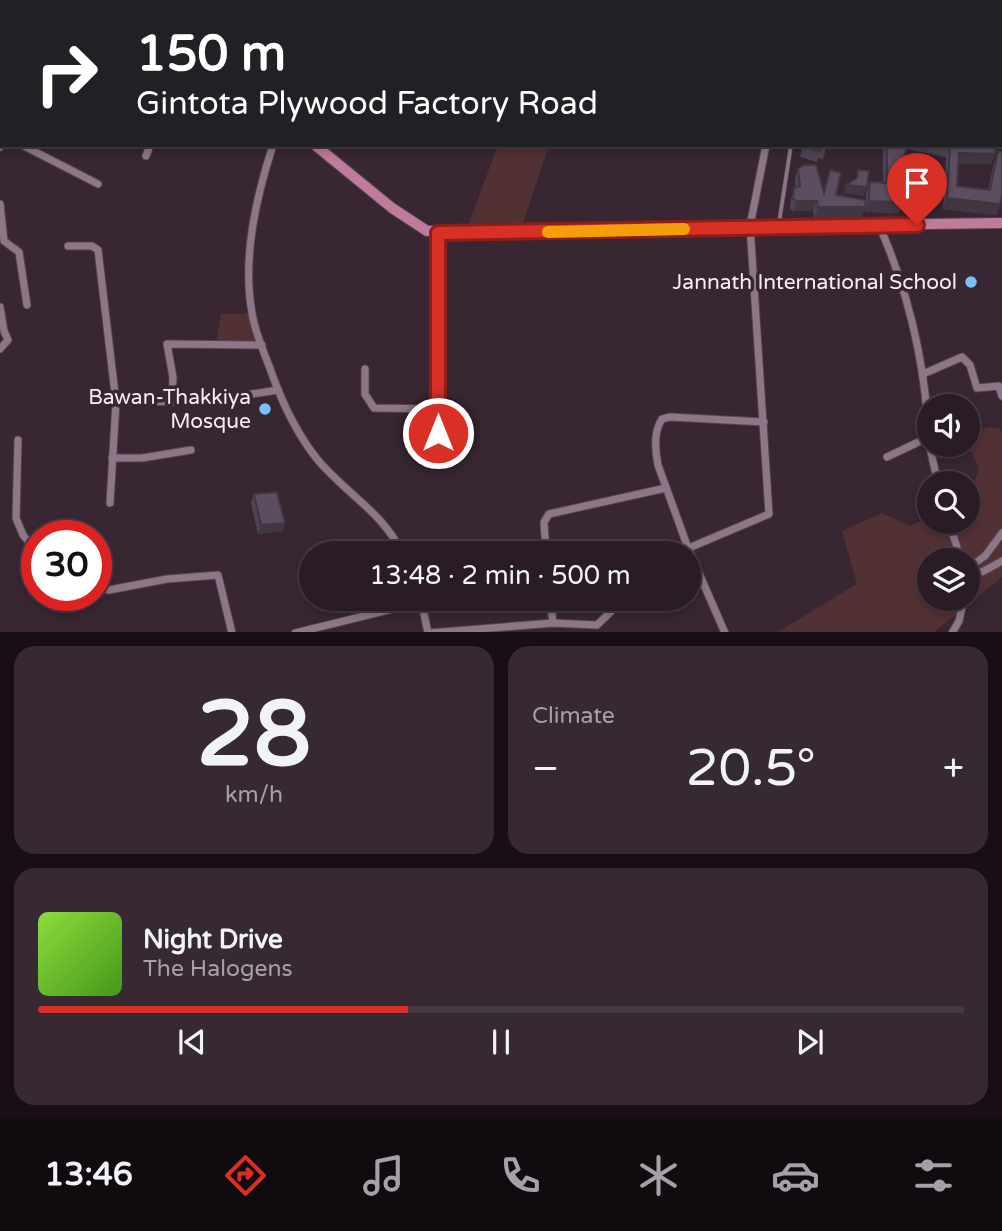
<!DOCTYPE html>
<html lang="en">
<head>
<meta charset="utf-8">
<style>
	:root { --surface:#2a1c26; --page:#362932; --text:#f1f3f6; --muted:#a5a1a7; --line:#463a43; --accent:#d93025 }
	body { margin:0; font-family:"Varela Round",sans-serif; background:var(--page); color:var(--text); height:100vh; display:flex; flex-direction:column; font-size:26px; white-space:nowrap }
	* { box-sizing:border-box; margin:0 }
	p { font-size:23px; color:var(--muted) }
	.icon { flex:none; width:38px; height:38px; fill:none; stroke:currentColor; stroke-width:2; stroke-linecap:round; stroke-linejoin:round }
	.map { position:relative; height:632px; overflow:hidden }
	.side { display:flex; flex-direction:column; gap:14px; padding:14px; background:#170f15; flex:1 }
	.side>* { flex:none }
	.banner { position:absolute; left:0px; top:0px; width:1003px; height:147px; box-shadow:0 4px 10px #0003,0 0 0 2px var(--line); background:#202124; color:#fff; overflow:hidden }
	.fabs { position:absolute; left:917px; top:394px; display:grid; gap:14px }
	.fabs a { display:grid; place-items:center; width:63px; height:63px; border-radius:50%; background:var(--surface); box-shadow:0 4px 10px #0003,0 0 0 2px var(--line); font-size:35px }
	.speed { position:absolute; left:21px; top:520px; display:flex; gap:14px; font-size:35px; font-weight:700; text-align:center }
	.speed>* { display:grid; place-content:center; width:91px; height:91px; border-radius:50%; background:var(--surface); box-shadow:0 4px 10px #0003,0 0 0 2px var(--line); line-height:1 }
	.speed .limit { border:10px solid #d22; background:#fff; color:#111 }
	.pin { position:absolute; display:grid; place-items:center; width:60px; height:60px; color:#fff; margin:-72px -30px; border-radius:50% 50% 50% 0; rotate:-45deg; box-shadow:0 0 7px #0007 }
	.pin .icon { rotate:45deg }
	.me { position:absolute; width:77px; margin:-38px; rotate:0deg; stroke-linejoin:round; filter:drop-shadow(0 0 5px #0008) }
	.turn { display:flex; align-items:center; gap:24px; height:147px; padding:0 21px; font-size:32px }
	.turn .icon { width:91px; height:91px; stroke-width:2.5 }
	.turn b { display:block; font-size:49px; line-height:60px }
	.big { font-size:52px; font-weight:600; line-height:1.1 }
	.side .tile { flex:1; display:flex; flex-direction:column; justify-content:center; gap:10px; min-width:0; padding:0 24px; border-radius:21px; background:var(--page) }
	.side .dial { align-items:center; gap:0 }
	.dial b { font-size:91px; line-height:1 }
	.song { display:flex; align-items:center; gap:21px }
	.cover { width:84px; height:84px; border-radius:10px; background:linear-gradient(135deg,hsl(90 70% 55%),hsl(100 70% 35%)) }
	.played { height:7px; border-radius:4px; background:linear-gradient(90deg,var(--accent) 40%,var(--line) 40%) }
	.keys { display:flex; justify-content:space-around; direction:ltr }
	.heat { display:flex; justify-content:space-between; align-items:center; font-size:38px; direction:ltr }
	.side .tiles { flex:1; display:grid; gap:14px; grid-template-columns:1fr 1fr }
	.tile:last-child { grid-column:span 2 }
	.trip { position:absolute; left:299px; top:541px; width:402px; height:70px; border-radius:35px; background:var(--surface); box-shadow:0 4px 10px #0003,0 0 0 2px var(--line); font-weight:600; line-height:70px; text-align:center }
	.tabs { display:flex; height:112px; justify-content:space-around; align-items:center; background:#110b0f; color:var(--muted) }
	.tabs .icon { width:49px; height:49px }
	.tabs .on { color:var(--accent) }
	.tabs b { font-size:32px; color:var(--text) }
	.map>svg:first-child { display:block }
	.green { fill:#523134; fill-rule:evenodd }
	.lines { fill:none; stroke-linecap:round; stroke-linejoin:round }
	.stream { stroke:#4a3b66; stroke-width:2.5 }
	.service-casing { stroke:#53444f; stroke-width:5 }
	.minor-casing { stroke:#53444f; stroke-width:9 }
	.primary-casing { stroke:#53444f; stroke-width:12 }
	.service { stroke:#8d7786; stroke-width:3.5 }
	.minor { stroke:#8d7786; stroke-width:7 }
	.primary { stroke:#c07b9a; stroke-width:10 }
	.wall { fill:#4f4353 }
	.shaded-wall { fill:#403743 }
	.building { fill:#5c4e60; stroke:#403743; stroke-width:2 }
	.route-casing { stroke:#8d1f18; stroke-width:18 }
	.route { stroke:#d93025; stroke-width:12 }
	.slow { stroke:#f59e0b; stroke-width:12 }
	.poi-dot { fill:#79bff8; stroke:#382633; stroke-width:2.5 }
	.labels { text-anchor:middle; stroke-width:7; stroke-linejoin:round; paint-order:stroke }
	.poi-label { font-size:21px; fill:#f9ecf5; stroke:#382633; text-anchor:end }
</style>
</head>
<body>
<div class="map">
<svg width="1002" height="633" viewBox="0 0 1002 633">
	<rect width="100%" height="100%" fill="#382633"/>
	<g class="green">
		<path d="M560 0H788L559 2Z"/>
		<path d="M498 145H549L520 232 466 231Z"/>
		<path d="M221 314H252L262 345H219L217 337Z"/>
		<path d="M987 427 999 428 1002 432V577L934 632 776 633 857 584 842 531 882 513 910 526 929 517V522H968V486L974 484 979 468 968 445 970 433ZM929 560H968V598H929Z"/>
	</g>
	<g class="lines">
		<path class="stream" d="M646 2 647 0"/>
		<g class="service-casing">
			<path id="service" d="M779 223 791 145"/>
		</g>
		<g class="minor-casing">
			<g id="minor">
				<path d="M61 2 62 0"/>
				<path d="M806 2 807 0"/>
				<path d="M0 111 2 112"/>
				<path d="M22 145 98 184"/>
				<path d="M273 145C256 198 242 258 252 313 255 334 265 354 272 374 282 402 298 435 317 459 344 492 383 512 402 553"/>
				<path d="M0 147 2 142"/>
				<path d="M146 156 150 145"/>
				<path d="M0 204 4 241 19 252 27 305"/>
				<path d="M879 225C909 293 926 369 929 443"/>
				<path d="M68 246H92L98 250 116 402 110 503"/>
				<path d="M0 307 4 331 8 340 0 349"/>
				<path d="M365 369V394L374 408 437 409"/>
				<path d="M923 374 962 357 970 365 977 388 999 386 1002 396"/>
				<path d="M116 402 207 401 278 390"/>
				<path d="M172 402 173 377 167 344 262 345"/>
				<path d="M18 440 16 518 23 535 37 552"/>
				<path d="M437 441 438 233"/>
				<path d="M929 444 938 483"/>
				<path d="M887 457 929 437"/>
				<path d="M112 458H142L191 450"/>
				<path d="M949 522 961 560"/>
				<path d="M546 553 544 522 549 514 666 488"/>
				<path d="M677 553 769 514 750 226 766 145"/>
				<path d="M968 568 985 556 1002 533"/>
				<path d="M968 570 982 572 1002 561"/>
				<path d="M96 589 109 590 167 579 218 575 232 633"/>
				<path d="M550 598 553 623"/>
				<path d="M421 599 428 633"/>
				<path d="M295 633 421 602"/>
				<path d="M429 633 553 623 597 625 625 598"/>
				<path d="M725 633 688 548 658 465C655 450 653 432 662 419L670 417 764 422"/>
				<path d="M952 633 959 621 964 598"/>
			</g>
		</g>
		<g class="primary-casing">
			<g id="primary">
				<path d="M121 0 123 2"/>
				<path d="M315 145 392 208 427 231 1002 223"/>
			</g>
		</g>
		<use href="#service" class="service"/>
		<use href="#minor" class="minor"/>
		<use href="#primary" class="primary"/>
	</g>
	<g class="wall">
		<path d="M803 145H827L823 159 818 158 817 162 800 157Z"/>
		<path d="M882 145H996L991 164H958L957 186 988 190 994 162 998 151 1000 204 996 215 943 209 946 157 907 149 901 168 899 213 865 212 866 193 870 182 883 183V146Z"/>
		<path d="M798 169 823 191 830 170 836 195 865 207 861 217 814 218 813 211H793L790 209 791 199 795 188V179Z"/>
		<path d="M254 494 283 531 258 534 251 503Z"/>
	</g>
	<g class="shaded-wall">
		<path d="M959 153 995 154 991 164H955Z"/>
		<path d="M846 185 867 187 864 196 843 193Z"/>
		<path d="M947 198 1000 204 996 215 943 209Z"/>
		<path d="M797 201H817L813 211H793Z"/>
		<path d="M869 201 903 202 899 213 865 212Z"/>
		<path d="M818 207H865L861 217 814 218Z"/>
		<path d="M285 523 283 531 258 534 261 525Z"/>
	</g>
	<g class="building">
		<path d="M163 0H182L183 2H161Z"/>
		<path d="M221 0H241L242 2H219Z"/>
		<path d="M277 0H304L307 2H276Z"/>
		<path d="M310 0 316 1 317 0H458L460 2H309Z"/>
		<path d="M530 0H547L546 2H528Z"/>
		<path d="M804 145H827V148L822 146 820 151 803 146Z"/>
		<path d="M887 145H908L901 168 906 169 903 202 869 201 870 182 887 183Z"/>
		<path d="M945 145H996L995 154 959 153 957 186 990 190 998 151 1002 152V196L1000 204 947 198 950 146Z"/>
		<path d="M804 165H816L824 193 830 170 841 173 836 195 866 200 865 207H818L817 201H797L793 199 794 188 800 186 798 169Z"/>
		<path d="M858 170 869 171 867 187 846 185 857 178Z"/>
		<path d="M277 492 285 523 261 525 254 494Z"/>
	</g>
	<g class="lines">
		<g class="route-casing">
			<path id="route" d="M438 433V233L917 225"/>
		</g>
		<use href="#route" class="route"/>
		<path class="slow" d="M548 232 684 229"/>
	</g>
	<g class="poi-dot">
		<circle cx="971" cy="282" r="7"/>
		<circle cx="265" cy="409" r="7"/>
	</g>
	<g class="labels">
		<g class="poi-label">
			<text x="957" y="289">Jannath International School</text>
			<text x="251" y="404">Bawan-Thakkiya<tspan x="251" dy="24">Mosque</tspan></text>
		</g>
	</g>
</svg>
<div class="fabs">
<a><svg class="icon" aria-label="sound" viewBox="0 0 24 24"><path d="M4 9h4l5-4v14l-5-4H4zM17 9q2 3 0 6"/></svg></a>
<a><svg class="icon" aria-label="search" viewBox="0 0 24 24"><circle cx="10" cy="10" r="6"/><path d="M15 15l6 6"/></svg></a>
<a><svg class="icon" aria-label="layers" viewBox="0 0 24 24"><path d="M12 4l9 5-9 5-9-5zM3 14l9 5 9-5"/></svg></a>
</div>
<div class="speed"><div class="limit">30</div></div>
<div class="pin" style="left:917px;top:225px;background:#d93025"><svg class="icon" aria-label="arrive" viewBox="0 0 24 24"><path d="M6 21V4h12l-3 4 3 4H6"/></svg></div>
<svg class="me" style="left:438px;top:433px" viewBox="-20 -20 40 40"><circle r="17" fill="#d93025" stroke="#fff" stroke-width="3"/><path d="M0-11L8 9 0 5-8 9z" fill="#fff"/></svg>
<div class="trip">13:48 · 2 min · 500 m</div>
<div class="banner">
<div class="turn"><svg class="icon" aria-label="right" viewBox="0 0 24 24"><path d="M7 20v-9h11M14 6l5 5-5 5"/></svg><div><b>150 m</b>Gintota Plywood Factory Road</div></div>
</div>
</div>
<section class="side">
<div class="tiles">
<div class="tile dial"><b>28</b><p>km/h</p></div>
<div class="tile"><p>Climate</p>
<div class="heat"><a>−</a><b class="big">20.5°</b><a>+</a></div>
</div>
<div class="tile">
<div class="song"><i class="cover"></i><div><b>Night Drive</b><p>The Halogens</p></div></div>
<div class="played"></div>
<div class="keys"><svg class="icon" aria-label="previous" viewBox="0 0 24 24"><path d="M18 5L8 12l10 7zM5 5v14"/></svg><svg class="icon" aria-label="pause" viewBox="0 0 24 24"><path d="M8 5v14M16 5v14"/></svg><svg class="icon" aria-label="next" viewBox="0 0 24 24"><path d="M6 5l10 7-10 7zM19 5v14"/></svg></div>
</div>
</div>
</section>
<nav class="tabs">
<b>13:46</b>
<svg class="icon on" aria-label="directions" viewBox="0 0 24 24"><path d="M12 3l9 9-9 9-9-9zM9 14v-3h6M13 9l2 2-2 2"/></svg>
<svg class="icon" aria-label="music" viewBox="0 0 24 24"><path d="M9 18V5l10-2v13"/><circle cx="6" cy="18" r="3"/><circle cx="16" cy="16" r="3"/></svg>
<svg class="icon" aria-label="phone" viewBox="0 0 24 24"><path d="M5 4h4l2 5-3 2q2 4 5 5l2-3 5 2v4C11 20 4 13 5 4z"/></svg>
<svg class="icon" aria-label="climate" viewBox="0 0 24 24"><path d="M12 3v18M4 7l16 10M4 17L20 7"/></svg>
<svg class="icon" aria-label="car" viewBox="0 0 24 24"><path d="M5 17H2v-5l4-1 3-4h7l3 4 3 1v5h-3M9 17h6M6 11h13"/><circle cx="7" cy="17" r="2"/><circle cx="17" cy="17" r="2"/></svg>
<svg class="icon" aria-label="filters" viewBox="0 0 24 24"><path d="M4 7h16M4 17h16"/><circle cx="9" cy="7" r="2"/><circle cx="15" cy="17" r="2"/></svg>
</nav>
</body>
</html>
